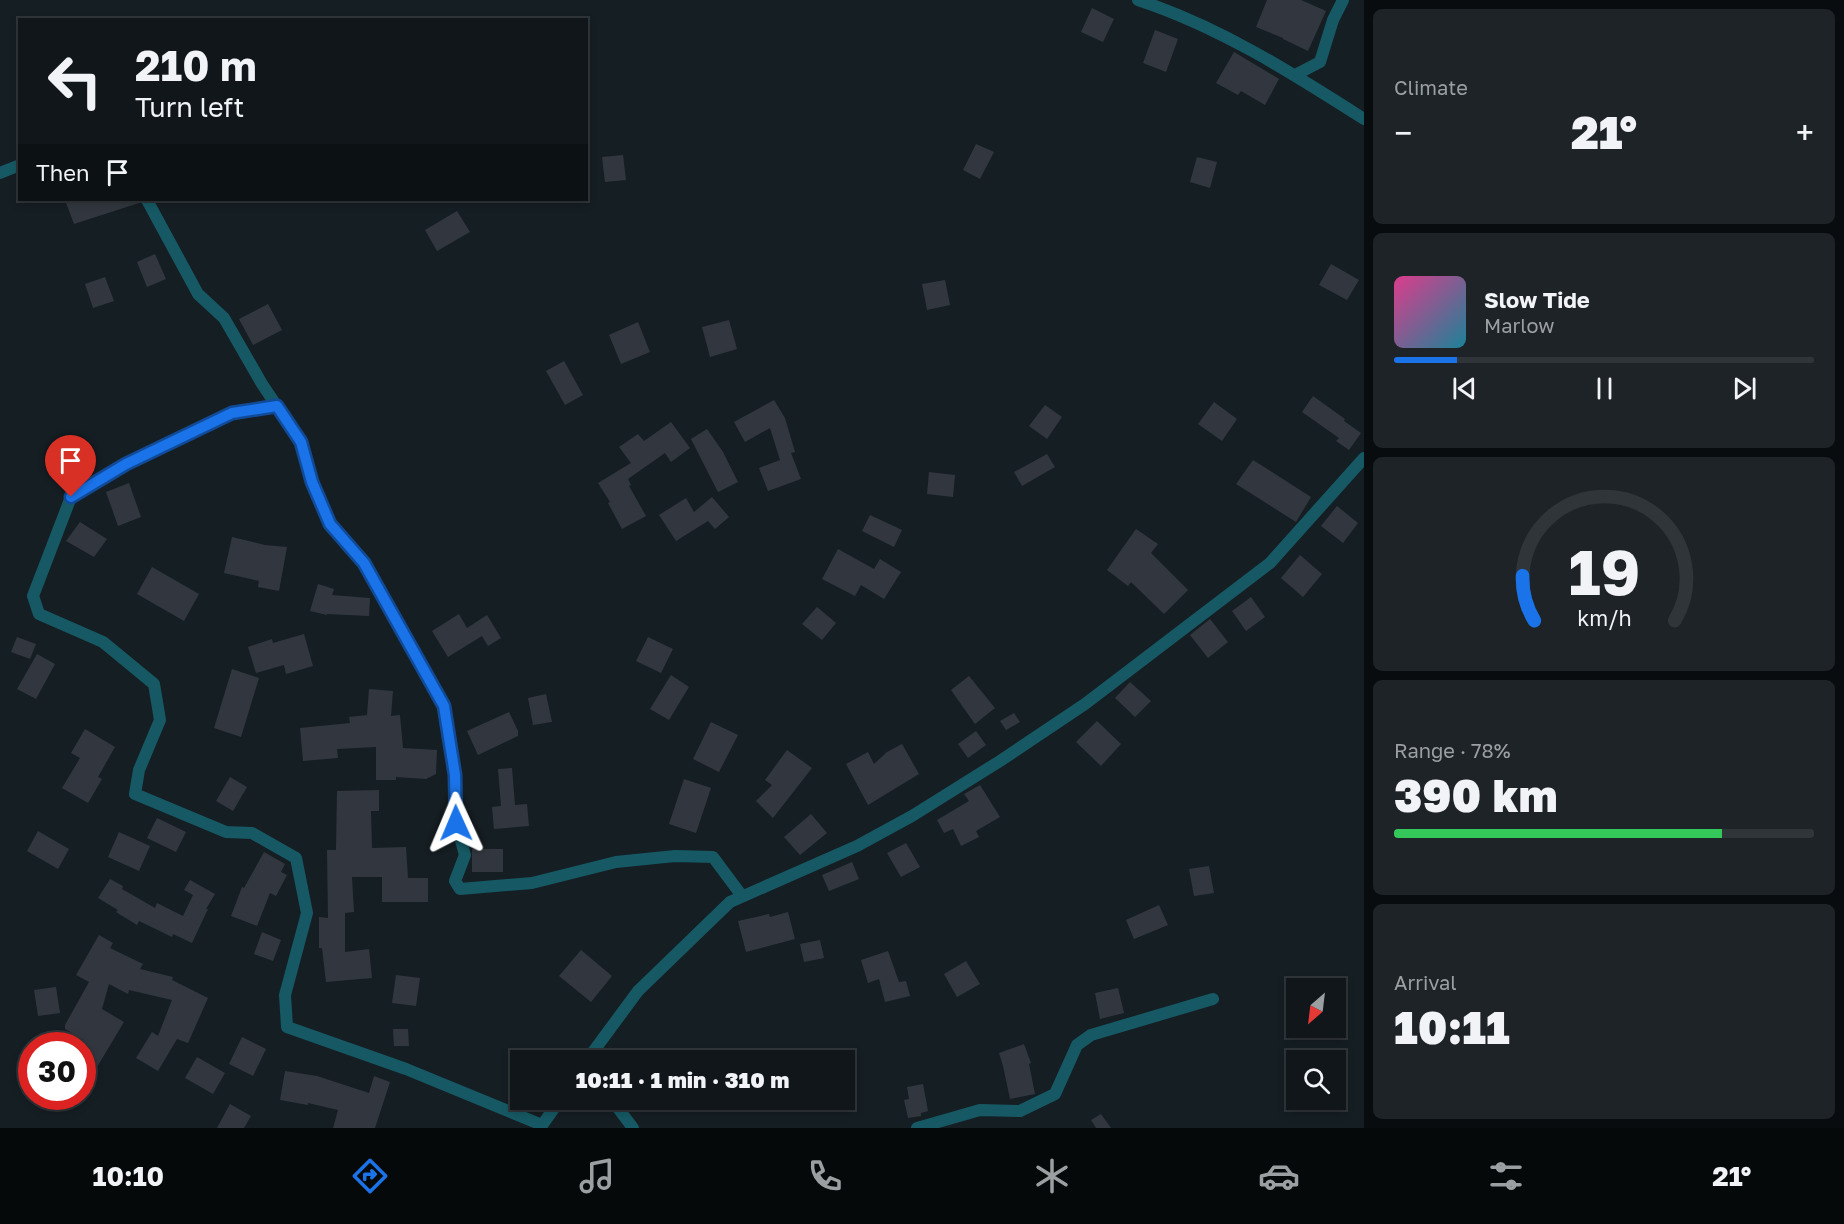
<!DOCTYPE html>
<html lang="en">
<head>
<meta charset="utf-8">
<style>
	:root { --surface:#10161a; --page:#1e2327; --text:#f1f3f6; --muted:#9c9fa2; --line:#303539; --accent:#1a73e8 }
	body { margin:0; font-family:"Golos Text",sans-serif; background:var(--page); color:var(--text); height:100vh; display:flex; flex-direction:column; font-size:22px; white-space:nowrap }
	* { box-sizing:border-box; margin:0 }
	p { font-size:20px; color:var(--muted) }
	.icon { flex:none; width:33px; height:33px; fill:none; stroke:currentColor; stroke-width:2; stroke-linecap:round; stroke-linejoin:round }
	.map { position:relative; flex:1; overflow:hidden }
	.drawer { display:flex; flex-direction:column; gap:9px; padding:9px; background:#090c0e; width:480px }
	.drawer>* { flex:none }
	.guide { position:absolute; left:18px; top:18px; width:570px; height:183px; border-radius:0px; box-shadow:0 3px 9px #0003,0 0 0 2px var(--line); background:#10161a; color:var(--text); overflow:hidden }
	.needle { width:39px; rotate:208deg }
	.tools { position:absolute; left:1286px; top:978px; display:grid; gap:12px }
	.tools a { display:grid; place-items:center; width:60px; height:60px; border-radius:0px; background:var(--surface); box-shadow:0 3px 9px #0003,0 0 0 2px var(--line); font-size:30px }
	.speed { position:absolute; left:18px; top:1032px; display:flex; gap:12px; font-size:30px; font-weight:700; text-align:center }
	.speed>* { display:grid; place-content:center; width:78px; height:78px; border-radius:50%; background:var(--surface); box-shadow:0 3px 9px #0003,0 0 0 2px var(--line); line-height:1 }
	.speed .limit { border:9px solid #d22; background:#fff; color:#111 }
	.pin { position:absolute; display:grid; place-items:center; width:51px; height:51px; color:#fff; margin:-62px -26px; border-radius:50% 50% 50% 0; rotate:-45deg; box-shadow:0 0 6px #0007 }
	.pin .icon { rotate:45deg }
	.me { position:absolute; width:66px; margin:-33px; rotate:359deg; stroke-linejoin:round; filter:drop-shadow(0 0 4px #0008) }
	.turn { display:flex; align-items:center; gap:21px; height:126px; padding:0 18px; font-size:27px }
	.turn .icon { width:78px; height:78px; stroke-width:2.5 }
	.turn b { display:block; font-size:42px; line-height:51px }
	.then { display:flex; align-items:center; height:57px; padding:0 18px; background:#0003; gap:12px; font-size:22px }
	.big { font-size:45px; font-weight:800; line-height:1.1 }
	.drawer .widget { flex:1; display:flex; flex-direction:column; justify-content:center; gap:9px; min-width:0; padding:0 21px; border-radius:9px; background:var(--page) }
	.drawer .dial { align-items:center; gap:0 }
	.dial svg { height:156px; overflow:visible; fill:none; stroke:var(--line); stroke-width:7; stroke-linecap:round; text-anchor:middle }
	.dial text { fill:var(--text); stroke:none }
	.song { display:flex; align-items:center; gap:18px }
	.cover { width:72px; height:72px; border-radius:9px; background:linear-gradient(135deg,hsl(330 70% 55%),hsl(190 70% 35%)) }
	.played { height:6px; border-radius:3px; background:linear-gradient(90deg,var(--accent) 15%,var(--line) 15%) }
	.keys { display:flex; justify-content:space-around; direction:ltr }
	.heat { display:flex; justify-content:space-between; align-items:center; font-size:33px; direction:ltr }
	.charge { height:9px; border-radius:4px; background:linear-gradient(90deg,#34c759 78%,var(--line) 0) }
	.trip { position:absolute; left:510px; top:1050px; width:345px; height:60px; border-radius:0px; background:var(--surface); box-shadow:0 3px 9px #0003,0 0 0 2px var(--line); font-weight:800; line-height:60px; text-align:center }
	.menu { display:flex; height:96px; justify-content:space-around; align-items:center; background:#06090a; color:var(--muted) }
	.menu .icon { width:42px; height:42px }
	.menu .selected { color:var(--accent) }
	.menu b { font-size:27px; color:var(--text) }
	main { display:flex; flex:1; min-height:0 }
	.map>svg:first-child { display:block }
	.building { fill:#32373f }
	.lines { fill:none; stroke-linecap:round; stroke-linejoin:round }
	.minor { stroke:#165964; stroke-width:12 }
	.route-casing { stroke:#114b97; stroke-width:15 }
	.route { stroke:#1a73e8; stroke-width:10 }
</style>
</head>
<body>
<main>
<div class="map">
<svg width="1364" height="1128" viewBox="0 0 1364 1128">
	<rect width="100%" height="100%" fill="#151e23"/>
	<g class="building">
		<path d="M1267 0H1301L1326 11 1308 51 1283 39V38L1256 27Z"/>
		<path d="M1092 8 1114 19 1103 42 1081 32Z"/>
		<path d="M1155 30 1178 39 1166 72 1143 63Z"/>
		<path d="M1234 52 1279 79 1265 105 1241 91 1238 95 1216 83Z"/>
		<path d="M976 144 994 152 980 179 963 170Z"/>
		<path d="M623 155 626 180 605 182 602 157Z"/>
		<path d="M1197 157 1217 162 1210 188 1190 182Z"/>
		<path d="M65 200H139V203L74 224Z"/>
		<path d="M457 211 470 232 437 251 425 230Z"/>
		<path d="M155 254 166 279 147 287 137 262Z"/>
		<path d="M1331 264 1359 280 1347 300 1319 285Z"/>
		<path d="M105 277 114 301 93 308 85 284Z"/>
		<path d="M945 280 950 305 927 310 922 284Z"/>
		<path d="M268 304 282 330 253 345 239 319Z"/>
		<path d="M729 320 737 349 710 357 702 327Z"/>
		<path d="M638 322 650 352 621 364 609 335Z"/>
		<path d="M564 361 583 395 565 405 546 371Z"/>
		<path d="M1313 396 1345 419 1344 421 1361 433 1349 450 1336 441 1339 438 1302 412Z"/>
		<path d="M774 400 785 418 795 452 791 453 801 479 768 491 759 468 780 460 770 428 745 442 734 422Z"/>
		<path d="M1214 402 1237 419 1222 441 1198 424Z"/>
		<path d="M1045 405 1062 417 1047 439 1029 426Z"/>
		<path d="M671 422 690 448 671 462 665 453 628 479 631 485 629 486 646 516 622 529 608 503 610 502 598 483 631 463 619 447 638 434 644 441Z"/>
		<path d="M707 429 723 452 738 482 718 492 691 439Z"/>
		<path d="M1047 454 1055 467 1022 486 1014 472Z"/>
		<path d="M1253 460 1311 497 1296 522 1236 484Z"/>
		<path d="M929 472 955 475 953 497 927 494Z"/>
		<path d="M129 483 141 517 118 526 106 492Z"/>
		<path d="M712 497 729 517 715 529 708 521 676 541 659 515 686 498 694 512Z"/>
		<path d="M1337 506 1358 523 1343 543 1321 526Z"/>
		<path d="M870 515 902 530 894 547 862 531Z"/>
		<path d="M80 522 107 539 94 557 66 541Z"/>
		<path d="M1136 529 1158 544 1151 553 1188 590 1164 614 1131 582 1128 586 1107 570Z"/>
		<path d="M232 537 265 545 287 547 279 591 258 587 259 581 224 573Z"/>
		<path d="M838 549 874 569 880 559 901 572 884 599 861 585 855 596 822 579Z"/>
		<path d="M1300 555 1322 574 1303 597 1281 578Z"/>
		<path d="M152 567 199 594 184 621 137 594Z"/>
		<path d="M318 584 334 589 332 595 370 598 369 616 327 614V615L310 611Z"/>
		<path d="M1251 597 1265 617 1246 631 1232 611Z"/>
		<path d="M817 607 836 623 822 640 802 624Z"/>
		<path d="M459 614 467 628 487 615 501 638 488 646 482 636 448 657 432 631Z"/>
		<path d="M1210 619 1228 642 1208 658 1190 635Z"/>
		<path d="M304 634 313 666 286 674 284 665 256 673 248 647 272 639 273 643Z"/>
		<path d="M17 637 36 644 30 659 11 652Z"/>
		<path d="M648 637 673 649 661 673 636 661Z"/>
		<path d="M37 654 55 664 36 699 17 689Z"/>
		<path d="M232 669 259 678 241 737 214 728Z"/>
		<path d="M671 675 689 687 669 720 650 709Z"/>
		<path d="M969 676 995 708 975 724 951 690Z"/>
		<path d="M1130 682 1151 701 1135 717 1115 698Z"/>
		<path d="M369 689 393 691 391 716 400 715 403 748 437 750 436 774 426 779 396 777V780H376V747L337 749 338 758 303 761 300 728 350 723 349 717 367 715Z"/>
		<path d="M546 694 552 722 533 725 528 698Z"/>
		<path d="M509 712 518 731V736L478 755 467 731Z"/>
		<path d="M1014 713 1020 722 1006 730 1000 721Z"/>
		<path d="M1097 721 1121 744 1101 766 1076 742Z"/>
		<path d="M711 722 738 735 719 772 693 759Z"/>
		<path d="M85 729 115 747 98 777 102 779 88 803 62 788 80 758 71 753Z"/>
		<path d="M976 731 986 745 968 758 958 744Z"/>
		<path d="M902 744 919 774 868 805 846 764 868 752 874 764 887 752Z"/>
		<path d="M787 750 812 768 773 818 756 801 772 785 765 780Z"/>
		<path d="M512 768 515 805 527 804 529 826 494 829 492 807 501 806 498 769Z"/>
		<path d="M230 777 247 787 233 811 216 801Z"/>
		<path d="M684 779 711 788 696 833 669 824Z"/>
		<path d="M980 785 1000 817 976 831 979 837 961 846 953 829 944 833 937 820 969 801 964 794Z"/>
		<path d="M379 790V811H371L372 848 406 847 408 878H428V902H382V877H352L354 912 345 913V952L369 949 372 978 326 982 322 948H319V917L328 918 327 850H336L337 791Z"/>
		<path d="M811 814 827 833 800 855 784 837Z"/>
		<path d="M157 818 186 832 176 852 147 838Z"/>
		<path d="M38 831 69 849 58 869 27 851Z"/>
		<path d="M119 832 150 846 139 871 108 857Z"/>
		<path d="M906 843 920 867 901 877 887 853Z"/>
		<rect x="472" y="849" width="31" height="23"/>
		<path d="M264 852 285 864 281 872 287 875 276 896 270 893 257 926 231 916 242 887 244 888Z"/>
		<path d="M852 862 859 879 829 891 822 875Z"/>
		<path d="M1209 866 1214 893 1194 896 1189 869Z"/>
		<path d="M110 879 123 886 122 889 155 908 157 903 183 916 193 895 184 890 190 880 215 894 206 909H208L192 943 173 934 172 937 139 921 137 925 116 912 118 910 98 898Z"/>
		<path d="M1159 905 1168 925 1134 939 1126 920Z"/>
		<path d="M788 912 795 939 746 952 738 921 769 914 770 917Z"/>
		<path d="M262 932 281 940 273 961 254 954Z"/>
		<path d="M99 935 113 943 110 948 143 964 140 969 173 977 172 980 208 998 188 1043 177 1039 158 1071 136 1058 152 1032 158 1036 172 1000 129 990 128 994 109 984 102 1009 124 1022 97 1067 82 1058V1043L84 1040 65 1029V1025L89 982 76 975Z"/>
		<path d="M820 940 824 958 804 962 800 944Z"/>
		<path d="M581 950 612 976 591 1002 559 976Z"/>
		<path d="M888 951 899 982 906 981 910 996 885 1002 879 979 868 983 861 960Z"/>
		<path d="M966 961 980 984 957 997 944 974Z"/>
		<path d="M396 975 420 978 416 1006 392 1003Z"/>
		<path d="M56 987 60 1013 38 1016 34 990Z"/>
		<path d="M1118 988 1124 1013 1100 1019 1095 993Z"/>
		<path d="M393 1029H408L409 1046H394Z"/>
		<path d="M242 1037 266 1049 253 1076 229 1064Z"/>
		<path d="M1024 1044 1031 1063 1029 1064 1035 1094 1010 1099 1003 1066 999 1053Z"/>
		<path d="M197 1057 225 1073 213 1094 185 1078Z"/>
		<path d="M285 1071 317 1076 369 1093 374 1076 390 1082 375 1128H333L338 1110 308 1103V1105L280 1100Z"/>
		<path d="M923 1084 928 1111 921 1113V1116L908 1118 904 1100 909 1099 907 1087Z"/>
		<path d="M230 1104 251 1116 244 1128H217Z"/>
		<path d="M1101 1114 1111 1128H1096L1091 1120Z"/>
	</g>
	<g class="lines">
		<g class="minor">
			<path d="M1138 0C1220 27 1292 73 1364 119"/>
			<path d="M1295 75 1320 62 1333 20 1343 0"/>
			<path d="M0 173 20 165"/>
			<path d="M147 200 198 294 224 318 262 384 301 442 312 481 330 524 364 563 444 706 455 775 456 823 465 855 455 881 460 889 532 883 616 862 675 856 713 857 742 896"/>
			<path d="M277 406 232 413 126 464 71 497 33 596 39 614 103 642 154 684 160 720 139 770 135 794 226 832 252 833 296 858 307 913 285 995 287 1027 406 1069 542 1125"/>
			<path d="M587 1060 638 991 730 902 857 846 912 816 1000 761 1085 704 1270 563 1364 458"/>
			<path d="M612 1100 633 1128"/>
			<path d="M540 1128 560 1100"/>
			<path d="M917 1128 980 1110 1020 1111 1055 1094 1077 1045 1091 1035 1213 999"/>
		</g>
	</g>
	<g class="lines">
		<g class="route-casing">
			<path id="route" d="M71 497 126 464 232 413 277 406 301 442 312 482 330 524 364 563 444 706 455 775 456 823"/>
		</g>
		<use href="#route" class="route"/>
	</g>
</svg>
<div class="tools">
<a><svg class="needle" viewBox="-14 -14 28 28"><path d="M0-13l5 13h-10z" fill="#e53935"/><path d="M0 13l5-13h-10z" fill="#9c9fa2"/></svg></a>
<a><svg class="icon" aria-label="search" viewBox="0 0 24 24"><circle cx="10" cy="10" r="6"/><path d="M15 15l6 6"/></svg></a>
</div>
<div class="speed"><div class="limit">30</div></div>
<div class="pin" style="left:71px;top:497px;background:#d93025"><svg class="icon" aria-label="arrive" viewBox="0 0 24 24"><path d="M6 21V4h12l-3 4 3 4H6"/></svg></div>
<svg class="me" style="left:456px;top:823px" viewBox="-20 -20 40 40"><path d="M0-17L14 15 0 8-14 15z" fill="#1a73e8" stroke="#fff" stroke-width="4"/></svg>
<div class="trip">10:11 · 1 min · 310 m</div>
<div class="guide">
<div class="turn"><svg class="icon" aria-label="left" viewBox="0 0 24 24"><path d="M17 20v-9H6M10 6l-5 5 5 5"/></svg><div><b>210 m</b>Turn left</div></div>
<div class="then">Then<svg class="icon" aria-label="arrive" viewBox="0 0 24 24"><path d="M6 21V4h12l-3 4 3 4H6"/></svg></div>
</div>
</div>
<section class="drawer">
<div class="widget"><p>Climate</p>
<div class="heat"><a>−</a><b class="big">21°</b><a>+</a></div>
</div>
<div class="widget">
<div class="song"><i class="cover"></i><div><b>Slow Tide</b><p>Marlow</p></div></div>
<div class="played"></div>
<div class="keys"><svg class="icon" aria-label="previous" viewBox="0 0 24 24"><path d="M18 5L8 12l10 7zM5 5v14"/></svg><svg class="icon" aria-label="pause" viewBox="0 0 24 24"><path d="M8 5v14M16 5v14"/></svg><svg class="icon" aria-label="next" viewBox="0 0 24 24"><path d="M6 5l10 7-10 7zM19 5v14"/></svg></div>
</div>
<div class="widget dial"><svg viewBox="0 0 100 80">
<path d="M14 69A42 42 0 1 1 86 69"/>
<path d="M14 69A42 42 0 0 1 8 46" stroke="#1a73e8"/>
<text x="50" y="56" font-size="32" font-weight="700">19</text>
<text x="50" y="72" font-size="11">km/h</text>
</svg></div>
<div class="widget"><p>Range · 78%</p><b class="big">390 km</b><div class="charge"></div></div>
<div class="widget"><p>Arrival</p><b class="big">10:11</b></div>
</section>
</main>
<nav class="menu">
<b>10:10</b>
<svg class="icon selected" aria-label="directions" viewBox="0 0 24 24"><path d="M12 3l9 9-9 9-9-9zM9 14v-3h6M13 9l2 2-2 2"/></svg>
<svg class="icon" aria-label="music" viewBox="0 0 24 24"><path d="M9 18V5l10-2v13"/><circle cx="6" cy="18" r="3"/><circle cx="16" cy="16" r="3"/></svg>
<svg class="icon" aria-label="phone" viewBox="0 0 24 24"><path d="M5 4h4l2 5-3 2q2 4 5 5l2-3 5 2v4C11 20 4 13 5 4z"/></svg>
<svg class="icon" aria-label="climate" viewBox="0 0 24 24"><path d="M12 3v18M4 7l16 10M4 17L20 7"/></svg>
<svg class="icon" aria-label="car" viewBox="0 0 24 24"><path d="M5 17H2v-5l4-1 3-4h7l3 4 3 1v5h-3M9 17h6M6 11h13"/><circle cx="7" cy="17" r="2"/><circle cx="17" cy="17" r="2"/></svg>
<svg class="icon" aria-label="filters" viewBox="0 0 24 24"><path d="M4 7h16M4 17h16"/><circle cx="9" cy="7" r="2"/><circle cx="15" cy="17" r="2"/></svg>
<b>21°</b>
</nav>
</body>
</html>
